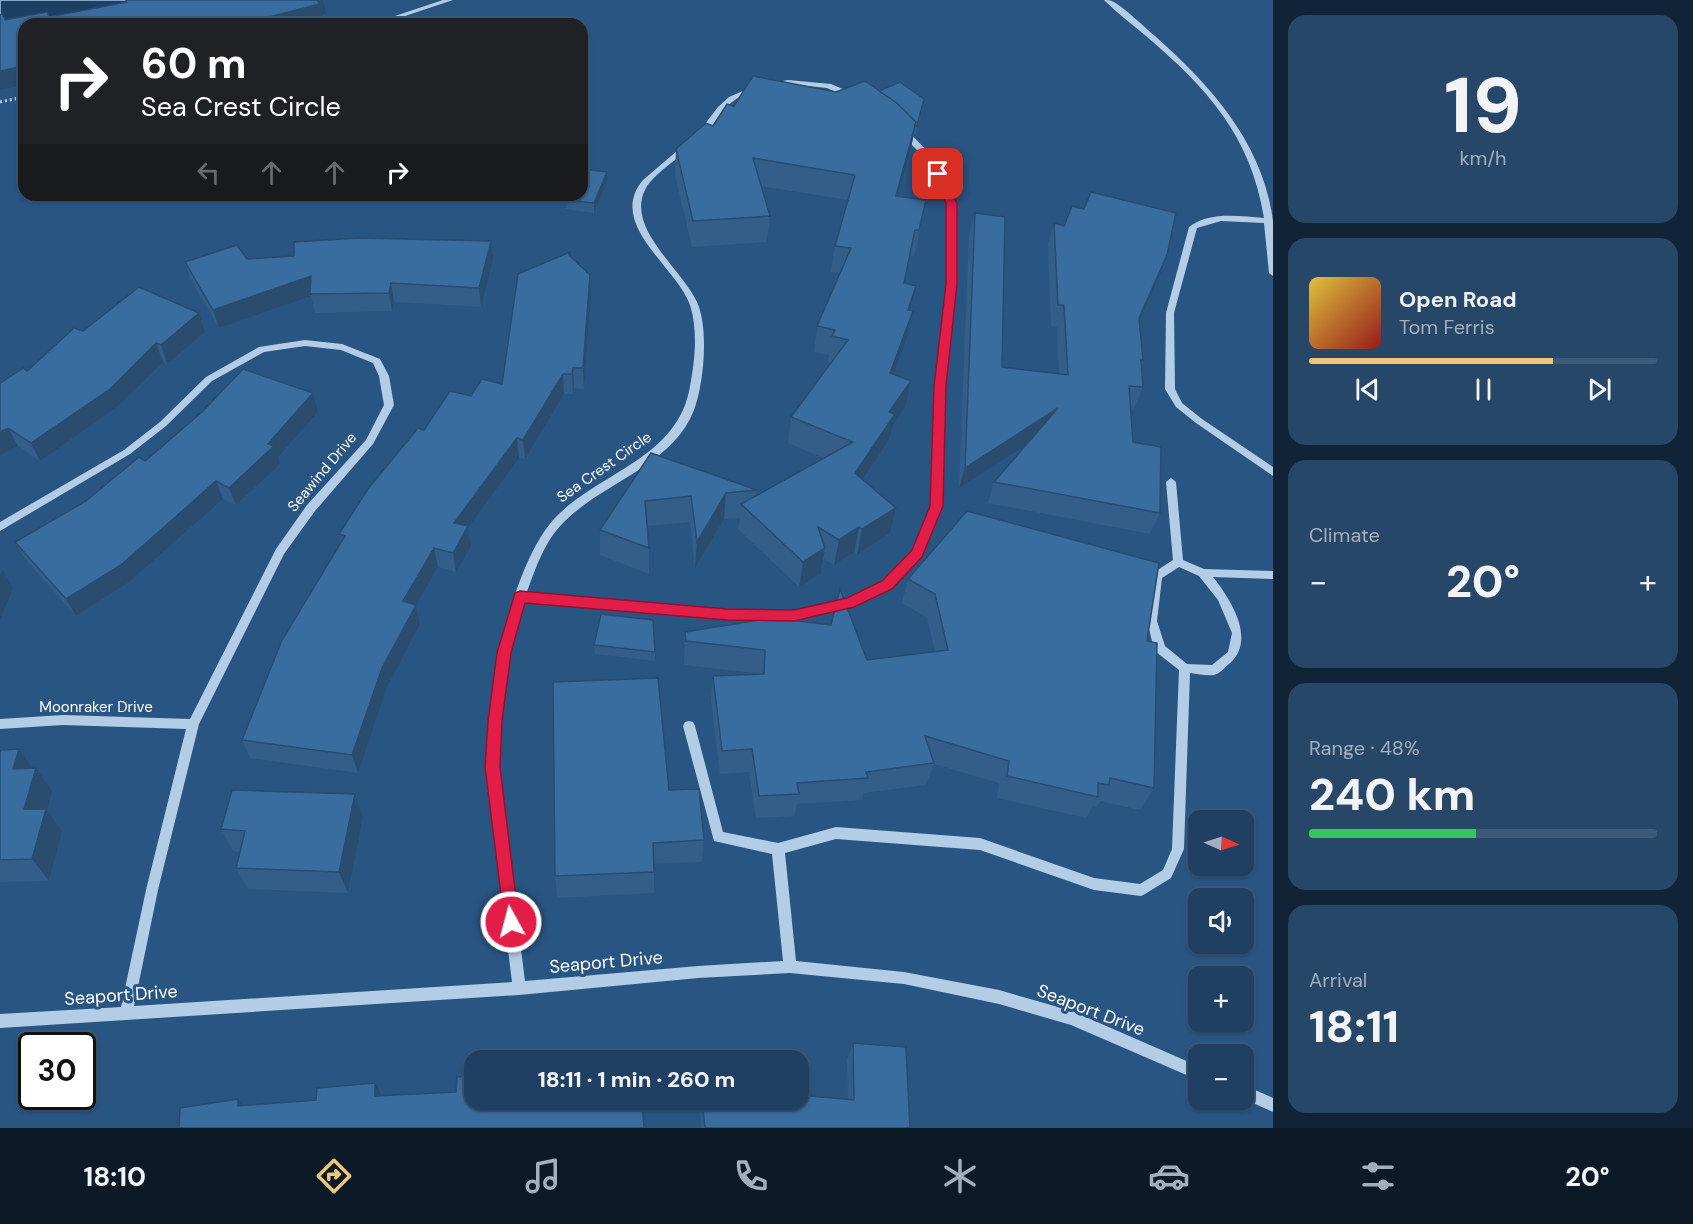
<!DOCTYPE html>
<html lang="en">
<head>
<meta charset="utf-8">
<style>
	:root { --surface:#1f4062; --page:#274768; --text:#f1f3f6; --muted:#a1afbe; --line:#3c5977; --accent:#edc67a }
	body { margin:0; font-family:"DM Sans",sans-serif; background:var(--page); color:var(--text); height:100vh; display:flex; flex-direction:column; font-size:22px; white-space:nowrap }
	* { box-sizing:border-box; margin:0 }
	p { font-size:20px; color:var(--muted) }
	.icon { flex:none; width:33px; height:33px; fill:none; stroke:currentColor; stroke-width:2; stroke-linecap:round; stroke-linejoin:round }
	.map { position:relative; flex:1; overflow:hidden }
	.side { display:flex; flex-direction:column; gap:15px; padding:15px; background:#112336; width:420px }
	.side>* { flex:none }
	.top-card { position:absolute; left:18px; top:18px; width:570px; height:183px; border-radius:18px; box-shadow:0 2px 4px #0004,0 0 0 2px var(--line); background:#202124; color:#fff; overflow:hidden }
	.needle { width:39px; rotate:93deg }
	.buttons { position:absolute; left:1188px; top:810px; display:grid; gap:12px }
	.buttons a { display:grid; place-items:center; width:66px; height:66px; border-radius:12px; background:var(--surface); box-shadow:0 2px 4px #0004,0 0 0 2px var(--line); font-size:30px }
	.speed { position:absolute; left:18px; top:1032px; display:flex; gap:12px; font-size:30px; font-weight:700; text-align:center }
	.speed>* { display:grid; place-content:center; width:78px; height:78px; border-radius:50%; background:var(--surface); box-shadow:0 2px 4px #0004,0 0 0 2px var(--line); line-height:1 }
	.speed .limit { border:3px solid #111; border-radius:9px; background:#fff; color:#111 }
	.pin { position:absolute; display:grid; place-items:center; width:51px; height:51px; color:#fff; margin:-26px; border-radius:12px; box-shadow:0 3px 9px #0006 }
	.me { position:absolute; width:66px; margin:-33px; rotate:353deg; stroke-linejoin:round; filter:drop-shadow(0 0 4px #0008) }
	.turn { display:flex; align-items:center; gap:21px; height:126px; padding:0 24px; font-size:27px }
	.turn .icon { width:78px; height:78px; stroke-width:2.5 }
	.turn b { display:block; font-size:42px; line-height:51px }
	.lanes { display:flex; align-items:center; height:57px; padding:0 24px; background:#0003; justify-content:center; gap:30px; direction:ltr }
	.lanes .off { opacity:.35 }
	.big { font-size:45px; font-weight:800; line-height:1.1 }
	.side .tile { flex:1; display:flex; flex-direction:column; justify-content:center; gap:9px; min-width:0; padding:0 21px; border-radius:18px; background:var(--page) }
	.side .dial { align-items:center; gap:0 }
	.dial b { font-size:78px; line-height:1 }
	.song { display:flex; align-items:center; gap:18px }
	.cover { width:72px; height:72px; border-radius:9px; background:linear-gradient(135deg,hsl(50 70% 55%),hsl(0 70% 35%)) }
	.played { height:6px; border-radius:3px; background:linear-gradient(90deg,var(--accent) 70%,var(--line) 70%) }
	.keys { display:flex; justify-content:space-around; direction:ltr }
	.heat { display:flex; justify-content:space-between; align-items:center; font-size:33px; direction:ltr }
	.charge { height:9px; border-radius:4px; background:linear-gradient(90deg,#34c759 48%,var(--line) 0) }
	.trip { position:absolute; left:464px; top:1050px; width:345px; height:60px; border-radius:18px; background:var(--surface); box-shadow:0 2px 4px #0004,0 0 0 2px var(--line); font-weight:800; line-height:60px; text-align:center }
	.dock { display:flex; height:96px; justify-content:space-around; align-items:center; background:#0c1a27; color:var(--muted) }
	.dock .icon { width:42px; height:42px }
	.dock .active { color:var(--accent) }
	.dock b { font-size:27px; color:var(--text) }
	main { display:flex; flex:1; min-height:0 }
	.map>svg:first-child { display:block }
	.water { fill:#1d3f64; stroke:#a8c8e7; stroke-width:1.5 }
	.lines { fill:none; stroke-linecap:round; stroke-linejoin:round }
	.path { stroke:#b3cde6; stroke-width:3; stroke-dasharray:2 3; stroke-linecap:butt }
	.minor { fill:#b3cde6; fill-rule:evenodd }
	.wall { fill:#325e89 }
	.shaded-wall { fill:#294c6f }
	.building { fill:#3a6d9f; stroke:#294c6f; stroke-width:1.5 }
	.route { fill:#e11d48; stroke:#92132f; stroke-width:1.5 }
	.labels { text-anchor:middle; stroke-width:6; stroke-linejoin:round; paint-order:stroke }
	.street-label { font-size:15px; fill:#fff; stroke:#295583 }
	.near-street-label { font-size:18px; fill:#fff; stroke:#295583 }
</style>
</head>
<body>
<main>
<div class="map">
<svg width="1273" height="1128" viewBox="0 0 1273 1128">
	<rect width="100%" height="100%" fill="#295583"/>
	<path class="water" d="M0 0H296L24 24 0 71Z"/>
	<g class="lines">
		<path class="path" d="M0 102 24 97"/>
		<g class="minor">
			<path d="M443 0H453L381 24H371Z"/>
			<path d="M1104 0C1107 0 1110 0 1112 1 1124 7 1144 27 1155 36 1211 86 1263 143 1273 221 1273 238 1273 258 1273 276L1269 273 1264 223 1221 221 1197 228 1174 313 1175 389 1182 403 1202 419 1273 467V476L1196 423 1176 407 1165 389 1166 313 1189 227C1209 211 1240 216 1264 218 1251 136 1207 88 1146 36 1132 24 1117 13 1104 0Z"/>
			<path d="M788 80 831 84 864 98 900 123 933 157 956 203 955 284 945 386 942 505 922 553 891 588 850 607 794 619H727L524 601 510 653 501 721 498 767 525 981 698 966 783 961 772 854 714 841 683 726 685 722 689 721 693 722 695 726 723 832 778 843 836 827 980 838 1094 878 1140 884 1163 870 1172 849 1179 670 1156 652 1154 649 1147 621 1152 576 1153 573 1173 560 1166 482 1171 478 1176 482 1183 560 1204 569 1273 571V579L1213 577C1231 600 1257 640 1229 664 1225 667 1220 674 1214 675 1207 676 1198 674 1190 673L1184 849 1171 878 1145 894 1141 896 1094 890 980 850 836 839 785 853 796 961 904 972 999 990 1072 1011 1198 1066V1080L1071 1025 999 1004 904 984 790 973 698 978 519 995 0 1028V1014L121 1007 146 890 186 729 63 725 0 729V719L63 715 190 719 276 549 307 505 366 440 384 405 379 376 373 363 341 350 305 346 264 352 212 381 166 426 130 454 0 531V522L124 450 160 422 206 377 259 347 305 340 342 344 380 359 389 376 394 405 373 444 315 511 284 554 199 724 158 890 134 1006 512 982C506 934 500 886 495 838 492 815 486 790 486 766 486 701 510 560 559 514 604 471 679 456 690 386 695 361 698 330 690 305 677 267 606 224 643 180L698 133 718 107 729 97 752 87ZM788 84 827 88 858 102 894 127 927 160 948 203 947 284 935 386 932 505 913 551 883 582 848 599 794 611H727L527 592C536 567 545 540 565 521 604 482 673 465 694 410 704 384 709 328 697 302 682 269 624 227 646 188 653 174 687 152 700 140 709 131 715 121 723 111 739 91 764 88 788 84ZM1179 567 1199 576 1218 600 1232 633 1228 652 1212 665 1187 664 1165 646 1157 621 1162 578Z"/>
			<path d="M1244 1085 1273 1098V1112L1244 1099Z"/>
		</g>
	</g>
	<g class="wall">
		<path d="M879 91 923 108 915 135 914 134 911 148 898 196 921 226 914 256H910L904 283 916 286 911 311 907 337 894 374 905 407 893 425 889 440 863 480 896 508 890 533 857 555 854 552 834 565 824 559 821 573 799 587 738 529 740 518 724 519 695 568 690 522 647 526 649 548V574L600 555V530L651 453 757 490 756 496 824 458 788 443 791 417 831 363 828 362 829 355 814 352 817 326 840 273 831 272 835 246 848 200 761 186 770 216 767 242 692 247 675 175 676 149 713 126 734 106 836 92Z"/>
		<path d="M607 172V181L594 213 566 209V200Z"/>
		<path d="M975 213 1002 367 1059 374 1057 327 1051 326 1048 244 1054 223 1167 255 1139 320 1143 360 1141 366 1143 387 1134 409 1131 408 1133 442 1160 513 1150 534 988 503 994 482 1027 444 959 488 969 234Z"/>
		<path d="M570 252V256L590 275 591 296 584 389 574 388 573 394H564L525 459 519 458 468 528 471 546 456 572 438 567 416 605 420 624 387 687 358 773 250 758 242 740 341 542 339 534 424 430 471 396 502 384Z"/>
		<path d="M247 259H493L481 307 394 302 392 311 315 313 311 296 219 328 191 280 185 262Z"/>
		<path d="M199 313 205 332 167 364 163 362 117 407 40 461 18 446 0 455 27 371 83 331Z"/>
		<path d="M313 393 318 412 278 457 280 464 236 505 223 499 129 582 76 616 26 560 15 542 86 501 145 461Z"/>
		<path d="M908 579 1147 641 1154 788 1140 810 1100 801 1097 807 1093 806 1086 818 997 798 999 783 934 764 926 785 863 793 862 800 797 804 794 816 756 818 749 772 720 774 711 700 713 676 762 674 684 665 685 632 867 660 935 651 927 618 902 603Z"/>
		<path d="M594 645 655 652V661L595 654Z"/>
		<path d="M0 750 32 768H36L52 791 47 810 62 831 49 881 0 882Z"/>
		<path d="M669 790 704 840 702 862 654 864V893L557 898 555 876Z"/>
		<path d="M355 794 363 817 348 893 248 889 236 868 240 852 233 851 221 829Z"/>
		<path d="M853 1043 910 1128H701L699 1100 848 1099 847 1060Z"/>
	</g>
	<g class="shaded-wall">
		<path d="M316 0H323L326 14 322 15 323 21 313 24H238Z"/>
		<path d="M200 18 201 24H178Z"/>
		<path d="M207 19 208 24H202L201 20Z"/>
		<path d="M24 66V85L0 90V71Z"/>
		<path d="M916 122 911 148 891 222 896 196Z"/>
		<path d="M607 172V181L594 213V203Z"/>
		<path d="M491 241 493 259 481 307 479 288Z"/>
		<path d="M1167 255 1159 277 1131 339 1139 318Z"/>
		<path d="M590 275 591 296 584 389 583 368Z"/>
		<path d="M311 276V296L219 328 213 310Z"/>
		<path d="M391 283 394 302 392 311 389 293Z"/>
		<path d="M916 286 910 312 908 310Z"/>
		<path d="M913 311 907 337 885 399 890 373Z"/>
		<path d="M199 313 205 332 167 364 161 345Z"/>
		<path d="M156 343 163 362 117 407 40 461 31 443Z"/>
		<path d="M573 368 574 388 573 394 572 374Z"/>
		<path d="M563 374 564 394 525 459 523 440Z"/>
		<path d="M911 381 905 407 893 425 889 440 850 499 855 473 889 412Z"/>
		<path d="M313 393 318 412 278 457 280 464 236 505 229 488Z"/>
		<path d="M1058 408 1051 429 959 488 965 468Z"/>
		<path d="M8 428 18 446 0 455V432Z"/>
		<path d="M517 438 519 458 468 528 471 546 456 572 453 553 454 523Z"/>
		<path d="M216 481 223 499 129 582 76 616 66 599Z"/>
		<path d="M726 493 724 519 695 568 697 542Z"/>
		<path d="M896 508 890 533 857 555 862 529Z"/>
		<path d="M859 527 854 552 834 565 839 540Z"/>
		<path d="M434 548 438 567 416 605 420 624 387 687 358 773 352 755 403 601Z"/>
		<path d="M825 548 821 573 799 587 803 562Z"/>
		<path d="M3 570 13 588 0 620V577Z"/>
		<path d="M19 749 35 772 36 768 52 791 47 810 62 831 49 881 32 859 13 769Z"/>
		<path d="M355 794 363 817 348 893 339 872Z"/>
		<path d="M375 1083 383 1098 375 1096Z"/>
		<path d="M238 1099 250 1114 238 1106Z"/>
		<path d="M509 1100H513V1123L509 1108Z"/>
	</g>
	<g class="building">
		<path d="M126 0H317L320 4 265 18 238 24H210L207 19 201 20 200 18 178 24H24V66L0 71V15L3 14 5 20 47 12 49 17 127 2Z"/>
		<path d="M753 76 836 92 865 81 897 103 916 122 896 196 926 200 919 230H915L904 283 916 286 908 310 913 311 890 373 911 381 889 412 895 414 855 473 896 508 862 529 859 527 839 540 818 527 825 548 803 562 741 504 853 442 791 417 848 340 832 336 835 330 817 326 851 248 835 246 855 175 753 158 770 216 693 221 676 149 706 123 713 126 727 104 734 106Z"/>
		<path d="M900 82 924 99 917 126 915 125 916 122 897 103 879 91Z"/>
		<path d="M582 169 607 172 594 203 566 200 567 195H582Z"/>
		<path d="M1091 192 1176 213 1167 255 1139 318 1143 360H1141L1143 387 1129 386 1133 442 1161 447 1160 513 994 482 1058 408 965 468 975 213 1005 217 1002 367 1068 375 1064 305H1058L1054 223 1064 226 1072 206 1084 209Z"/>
		<path d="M358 238 491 241 479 288 391 283 389 293 310 294 311 276 213 310 185 262 237 245 247 259 294 256V242Z"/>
		<path d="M570 252 569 255 590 275 583 368H573L572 374H563L523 440 517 438 454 523 468 526 453 553 434 548 403 601 416 605 382 668 352 755 242 740 282 640 345 536 339 534 368 489 418 428 424 430 450 391 471 396 482 379 502 384 518 274Z"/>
		<path d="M139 287 199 313 161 345 156 343 110 389 31 443 8 428 0 432V383L23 368 27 371 74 328 83 331Z"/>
		<path d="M243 369 313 393 268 444 274 446 229 488 216 481 121 565 66 599 15 542 86 501 139 457 145 461 202 412Z"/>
		<path d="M651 453 757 490 726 493 697 542 691 496 645 501 649 548 600 530Z"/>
		<path d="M967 511 1159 563 1147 641 1157 643 1154 788 1110 778 1109 785 1098 783V797L1007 776 1009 761 925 736 934 763 866 772 868 778 797 783 799 794 759 796 752 749 722 751 713 676 764 674 765 650 686 641 685 632 772 618 831 625 840 589 867 660 948 650 935 594 908 579Z"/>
		<path d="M601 614 653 620 655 652 594 645Z"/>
		<path d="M658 678 669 790 699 789 704 840 653 843 654 872 555 876 553 682Z"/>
		<path d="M19 749 13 769 36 768 24 809H46L32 859 0 860V750Z"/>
		<path d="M232 790 355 794 339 872 236 868 245 831 221 829Z"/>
		<path d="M853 1043 906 1047 910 1128H705L702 1100H798V1095L854 1100Z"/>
		<path d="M768 1054 769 1060H699V1059Z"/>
		<path d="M474 1076V1100H509V1108L591 1103V1100H642L644 1128H179L180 1108 238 1099V1106L316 1100 317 1088 375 1083V1096L456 1092 457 1077Z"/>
	</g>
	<path class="route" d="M938 170 943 174 957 203V284L946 386 943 506 922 557 892 589 854 607 794 621 727 620 525 603 511 653 502 721 500 767 519 922 517 927 511 930 505 927 485 767 488 721 497 653 515 593 520 591 727 609 794 610 847 598 882 581 912 550 930 506 934 386 946 284V203L932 174Z"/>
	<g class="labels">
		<g class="street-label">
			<text transform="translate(604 467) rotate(-35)" y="5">Sea Crest Circle</text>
			<text transform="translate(322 472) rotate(-50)" y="5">Seawind Drive</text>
			<text x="96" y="712">Moonraker Drive</text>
		</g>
		<g class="near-street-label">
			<text transform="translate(606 962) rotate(-5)" y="6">Seaport Drive</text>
			<text transform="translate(121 995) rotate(-4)" y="6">Seaport Drive</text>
			<text transform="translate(1091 1010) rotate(21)" y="6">Seaport Drive</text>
		</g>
	</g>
</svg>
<div class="buttons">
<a><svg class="needle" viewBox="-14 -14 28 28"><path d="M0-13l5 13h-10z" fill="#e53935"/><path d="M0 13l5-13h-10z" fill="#a1afbe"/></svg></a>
<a><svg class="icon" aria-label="sound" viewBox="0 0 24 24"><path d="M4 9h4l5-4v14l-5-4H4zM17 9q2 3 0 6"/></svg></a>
<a>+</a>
<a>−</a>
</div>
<div class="speed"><div class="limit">30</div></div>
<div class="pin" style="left:938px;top:174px;background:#d93025"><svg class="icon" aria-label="arrive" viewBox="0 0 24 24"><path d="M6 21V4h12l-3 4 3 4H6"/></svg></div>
<svg class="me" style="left:511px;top:922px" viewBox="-20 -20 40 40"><circle r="17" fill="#e11d48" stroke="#fff" stroke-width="3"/><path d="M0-11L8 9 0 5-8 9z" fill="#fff"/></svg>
<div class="trip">18:11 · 1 min · 260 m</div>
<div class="top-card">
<div class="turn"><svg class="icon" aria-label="right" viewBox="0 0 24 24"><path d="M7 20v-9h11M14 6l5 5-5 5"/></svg><div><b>60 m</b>Sea Crest Circle</div></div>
<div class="lanes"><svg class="icon off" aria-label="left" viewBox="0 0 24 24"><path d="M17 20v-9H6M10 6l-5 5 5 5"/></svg><svg class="icon off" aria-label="ahead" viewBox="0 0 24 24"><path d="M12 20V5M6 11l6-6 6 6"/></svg><svg class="icon off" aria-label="ahead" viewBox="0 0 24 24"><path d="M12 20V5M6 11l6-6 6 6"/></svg><svg class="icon" aria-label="right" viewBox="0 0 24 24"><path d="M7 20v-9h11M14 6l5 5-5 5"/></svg></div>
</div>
</div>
<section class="side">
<div class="tile dial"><b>19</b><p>km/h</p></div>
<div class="tile">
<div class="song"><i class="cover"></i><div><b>Open Road</b><p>Tom Ferris</p></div></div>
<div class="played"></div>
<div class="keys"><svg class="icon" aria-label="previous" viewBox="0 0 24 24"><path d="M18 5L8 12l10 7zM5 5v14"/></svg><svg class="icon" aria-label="pause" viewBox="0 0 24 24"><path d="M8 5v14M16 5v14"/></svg><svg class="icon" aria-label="next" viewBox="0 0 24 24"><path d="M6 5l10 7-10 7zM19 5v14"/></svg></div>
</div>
<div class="tile"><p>Climate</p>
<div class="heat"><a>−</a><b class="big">20°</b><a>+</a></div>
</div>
<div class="tile"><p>Range · 48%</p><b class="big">240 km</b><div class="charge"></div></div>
<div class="tile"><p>Arrival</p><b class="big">18:11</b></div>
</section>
</main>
<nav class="dock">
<b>18:10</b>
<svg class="icon active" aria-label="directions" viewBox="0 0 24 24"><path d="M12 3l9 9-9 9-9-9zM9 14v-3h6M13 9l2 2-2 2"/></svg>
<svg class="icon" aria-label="music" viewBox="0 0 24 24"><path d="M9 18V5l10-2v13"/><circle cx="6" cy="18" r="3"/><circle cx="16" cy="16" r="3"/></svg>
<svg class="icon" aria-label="phone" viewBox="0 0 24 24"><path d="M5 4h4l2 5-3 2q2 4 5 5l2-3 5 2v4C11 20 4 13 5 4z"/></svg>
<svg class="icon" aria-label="climate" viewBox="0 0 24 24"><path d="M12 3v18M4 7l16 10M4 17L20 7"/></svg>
<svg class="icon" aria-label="car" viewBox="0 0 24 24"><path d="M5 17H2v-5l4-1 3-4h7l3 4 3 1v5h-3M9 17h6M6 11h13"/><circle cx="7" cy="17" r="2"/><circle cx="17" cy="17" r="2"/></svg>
<svg class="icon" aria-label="filters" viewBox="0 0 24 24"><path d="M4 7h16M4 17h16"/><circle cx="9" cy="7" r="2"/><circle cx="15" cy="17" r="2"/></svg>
<b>20°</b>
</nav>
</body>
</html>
